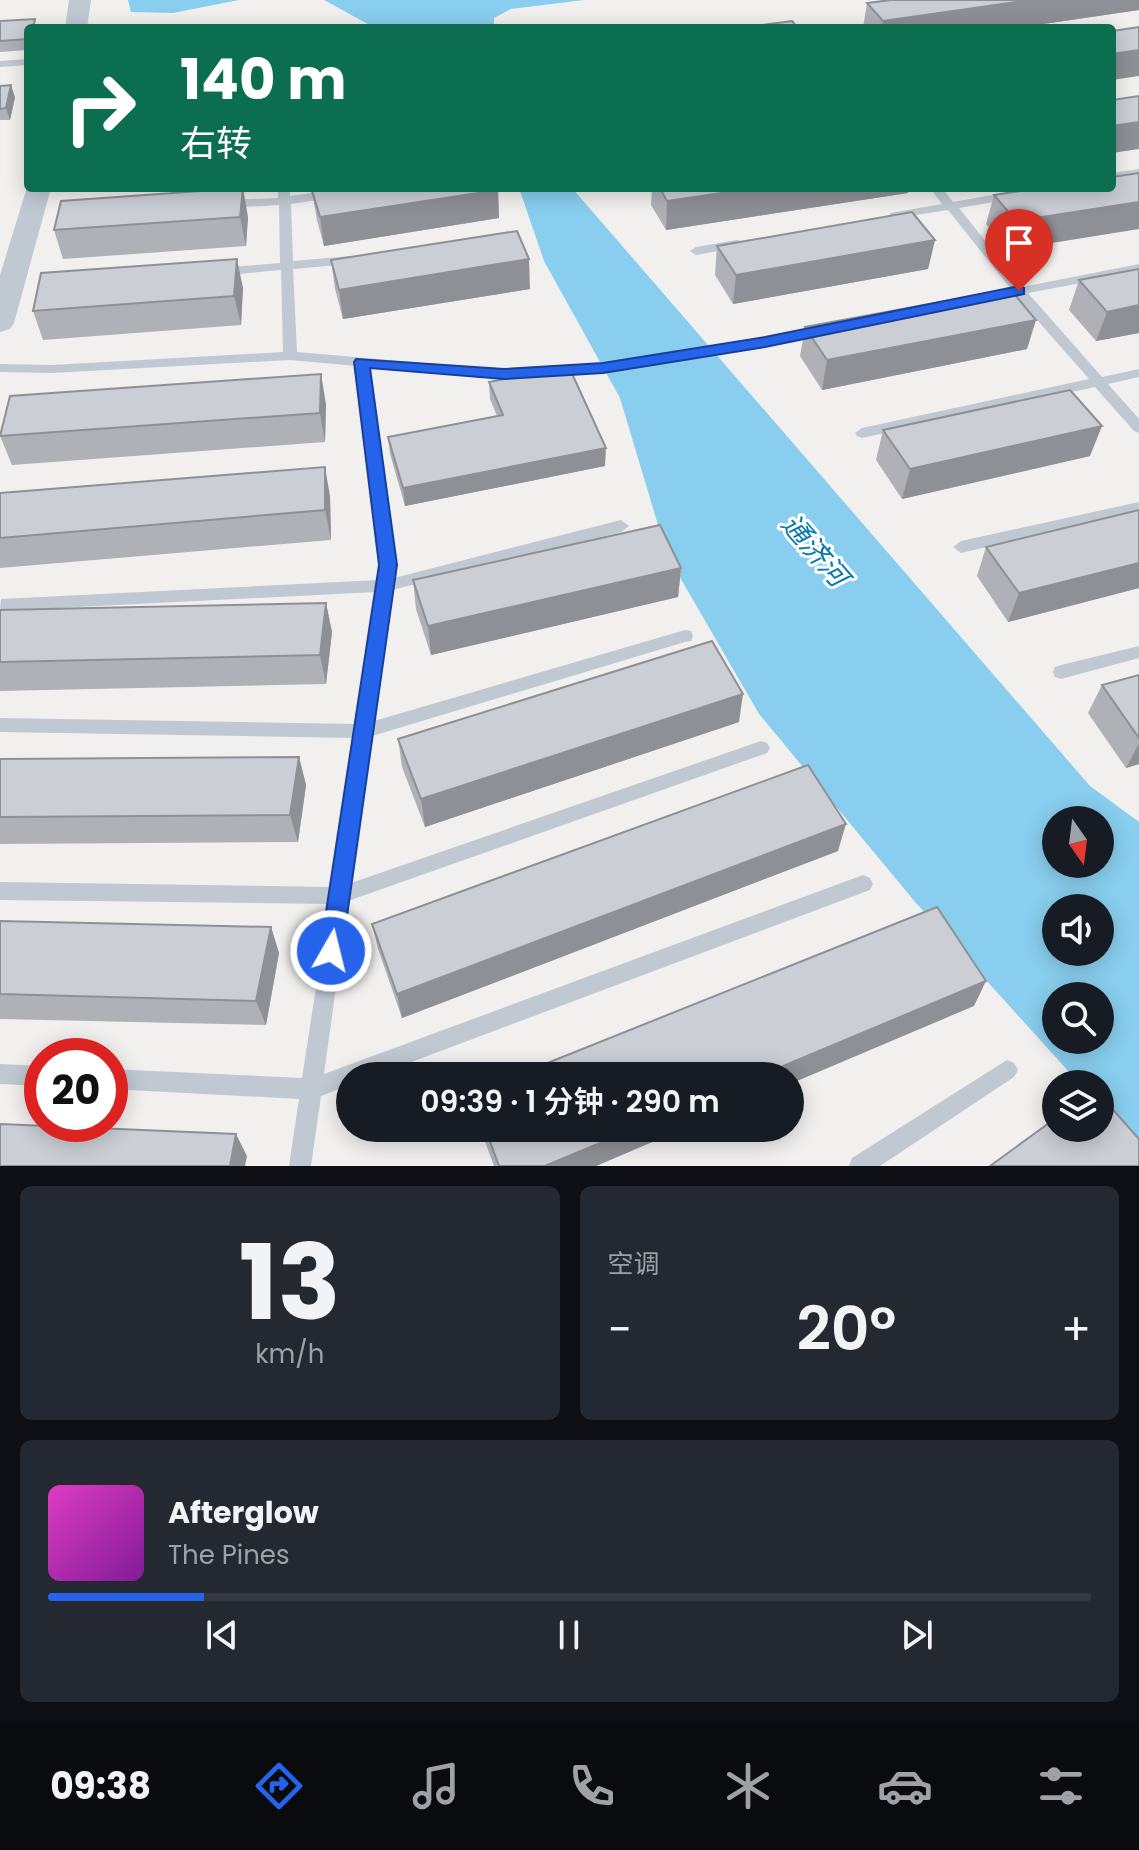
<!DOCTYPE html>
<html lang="zh">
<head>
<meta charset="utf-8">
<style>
	:root { --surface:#171b24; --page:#242831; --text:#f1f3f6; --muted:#9ea1a6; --line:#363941; --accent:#2563eb }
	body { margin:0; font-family:Poppins,"Noto Sans SC",sans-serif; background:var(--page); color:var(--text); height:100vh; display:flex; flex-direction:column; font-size:30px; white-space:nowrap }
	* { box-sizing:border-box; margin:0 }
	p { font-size:26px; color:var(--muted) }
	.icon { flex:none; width:44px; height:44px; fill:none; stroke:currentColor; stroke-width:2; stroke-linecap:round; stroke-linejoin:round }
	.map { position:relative; height:1166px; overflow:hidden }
	.panel { display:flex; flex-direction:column; gap:20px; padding:20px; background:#0d0f14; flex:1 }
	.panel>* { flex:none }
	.top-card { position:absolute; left:24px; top:24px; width:1092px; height:168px; border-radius:8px; box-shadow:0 4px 20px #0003; background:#0b6e4f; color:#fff; overflow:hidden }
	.needle { width:52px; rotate:166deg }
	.fabs { position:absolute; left:1042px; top:806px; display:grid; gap:16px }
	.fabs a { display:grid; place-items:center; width:72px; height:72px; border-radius:50%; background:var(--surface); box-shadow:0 4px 20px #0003; font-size:40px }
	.speed { position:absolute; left:24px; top:1038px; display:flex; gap:16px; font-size:40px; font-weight:700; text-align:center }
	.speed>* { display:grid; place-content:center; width:104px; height:104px; border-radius:50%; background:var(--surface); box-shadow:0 4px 20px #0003; line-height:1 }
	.speed .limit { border:12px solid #d22; background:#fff; color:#111 }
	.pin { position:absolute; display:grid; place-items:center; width:68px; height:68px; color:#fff; margin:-82px -34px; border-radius:50% 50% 50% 0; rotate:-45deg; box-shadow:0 0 8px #0007 }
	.pin .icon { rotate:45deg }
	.me { position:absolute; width:88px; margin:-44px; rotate:8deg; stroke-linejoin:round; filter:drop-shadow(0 0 6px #0008) }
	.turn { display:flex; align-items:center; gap:28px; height:168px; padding:0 24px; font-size:36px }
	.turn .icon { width:104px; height:104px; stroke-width:2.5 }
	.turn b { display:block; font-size:56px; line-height:68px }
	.big { font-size:60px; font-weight:600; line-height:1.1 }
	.panel .tile { flex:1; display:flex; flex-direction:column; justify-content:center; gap:12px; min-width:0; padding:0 28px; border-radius:12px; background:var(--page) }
	.panel .dial { align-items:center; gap:0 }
	.dial b { font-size:104px; line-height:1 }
	.song { display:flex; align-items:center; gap:24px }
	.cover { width:96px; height:96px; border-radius:12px; background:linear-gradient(135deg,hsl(310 70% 55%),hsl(290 70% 35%)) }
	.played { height:8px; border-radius:4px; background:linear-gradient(90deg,var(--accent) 15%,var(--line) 15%) }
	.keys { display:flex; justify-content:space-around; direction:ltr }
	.heat { display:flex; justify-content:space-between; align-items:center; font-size:44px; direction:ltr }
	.panel .tiles { flex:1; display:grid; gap:20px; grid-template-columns:1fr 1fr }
	.tile:last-child { grid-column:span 2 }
	.trip { position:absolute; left:336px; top:1062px; width:468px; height:80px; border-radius:40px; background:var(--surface); box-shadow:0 4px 20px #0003; font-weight:600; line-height:80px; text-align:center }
	.menu { display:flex; height:128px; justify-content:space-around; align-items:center; background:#090b0e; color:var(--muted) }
	.menu .icon { width:56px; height:56px }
	.menu .selected { color:var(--accent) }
	.menu b { font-size:36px; color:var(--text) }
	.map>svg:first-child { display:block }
	.water { fill:#89ceee; fill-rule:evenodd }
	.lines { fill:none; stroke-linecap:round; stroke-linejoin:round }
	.lane { fill:#c0c8d2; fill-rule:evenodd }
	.street { fill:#c0c8d2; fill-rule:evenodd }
	.wall { fill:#afb1b7 }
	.shaded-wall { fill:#8e9095 }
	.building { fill:#cbced5; stroke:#8e9095; stroke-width:2 }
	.route { fill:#2563eb; stroke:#184099; stroke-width:2 }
	.labels { text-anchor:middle; stroke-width:6; stroke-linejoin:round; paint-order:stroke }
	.water-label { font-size:28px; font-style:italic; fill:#0979af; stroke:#fff }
</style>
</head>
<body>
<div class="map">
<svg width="1139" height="1166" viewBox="0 0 1139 1166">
	<rect width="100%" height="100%" fill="#f2f0ef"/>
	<g class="water">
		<path d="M128 0H239L173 13 131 12Z"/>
		<path d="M324 0H584L511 9 494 18V28H375Z"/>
		<path d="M519 188H572L1090 786 1139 822V1150L1100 1107V1084H1080L916 903 759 714 667 555 620 398 544 261ZM1056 820H1100V864H1056ZM1056 908H1100V952H1056ZM1056 996H1100V1040H1056Z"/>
	</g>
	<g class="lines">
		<g class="lane">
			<path d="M28 59V65L0 67V61Z"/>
			<path d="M1139 169V177L1112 181V173Z"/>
			<path d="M278 188H290V196L347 188H377L371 192 291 204 293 261 351 256 357 260 351 264 293 269 297 352 504 370 603 364 822 327 829 331 822 335 603 372 504 378 370 367 396 565 394 578 621 520 629 526 621 532 392 590 374 721 685 630 691 631 693 636 691 641 685 642 372 736 351 883 761 741 767 743 770 748 767 753 348 901 324 1074 863 875 870 878 873 884 870 890 374 1076H350V1085L321 1096 311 1166H289L299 1099 110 1089V1069L302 1078 329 904 0 900V882L331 887 354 738 0 732V718L356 724 376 592 0 611 1 599 378 580 380 565 356 366 290 360 52 373 0 372V364L52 365 283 352 281 270 219 276 213 272 219 268 280 263 279 205 227 208 221 204 227 200 278 198Z"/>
			<path d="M930 188H942L953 202 1032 188H1058L1052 192 959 208 1022 287 1139 264V272L1028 293 1102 377 1139 369V377L1108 384 1139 419V433L1134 431 1095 387 862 438 857 436 855 433 862 428 1089 379 1016 296 989 299V293L1011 289 948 210 890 219V213L942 204Z"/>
			<path d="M737 240 741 241V247L696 255 690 251 696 247Z"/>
			<path d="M1139 502V512L961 553 953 547 961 541Z"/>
			<path d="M1139 646V658L1061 679 1055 677 1053 672 1055 667 1061 665Z"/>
			<path d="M1007 1060 1014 1063 1018 1070 1014 1077 880 1166H849L852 1158Z"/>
			<path d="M0 1064 42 1066V1086L0 1084Z"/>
		</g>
		<g class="street">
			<path d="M69 0H91L87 28H65Z"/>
			<path d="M28 184V188H51L14 323 10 329 0 332V275Z"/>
		</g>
	</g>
	<g class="wall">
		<path d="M1139 0V10L1016 28H863L867 3Z"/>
		<path d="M0 21 28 28V50L0 52Z"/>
		<path d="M0 86 15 97 10 120H0Z"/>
		<path d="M78 188H127L79 191Z"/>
		<path d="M652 188H909L908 193 666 230 651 205Z"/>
		<path d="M1040 188 1008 250 986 224 994 195Z"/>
		<path d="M498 190 499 218 324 246 317 220 312 191Z"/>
		<path d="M61 201 248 217 246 246 63 259 54 230Z"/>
		<path d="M935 240 928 269 733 304 715 275 717 246Z"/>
		<path d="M331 260 530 289 343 319 335 289Z"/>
		<path d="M1139 269V333L1096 341 1069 310 1079 280Z"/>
		<path d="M243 288 241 325 43 340 33 311Z"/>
		<path d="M805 327 1027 349 822 390 800 356Z"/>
		<path d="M489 382 605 466 405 506 390 454 388 437 497 416 490 399Z"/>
		<path d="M326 404 325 442 12 465 0 436Z"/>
		<path d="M883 430 1090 456 902 499 876 460Z"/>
		<path d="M0 493 330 496 331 540 0 568Z"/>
		<path d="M1139 510V588L1008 622 977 576 986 547Z"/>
		<path d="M681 568 678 597 431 655 416 609 413 580Z"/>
		<path d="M326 603 332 632 326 684 0 691V610Z"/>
		<path d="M1139 675V764L1126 768 1088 713 1102 685Z"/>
		<path d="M739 722 425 827 402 767 398 739Z"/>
		<path d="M299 757 306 785 298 842 0 844V759Z"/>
		<path d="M838 851 402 1018 378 949 372 924Z"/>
		<path d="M0 921 271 927 279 953 266 1025 0 1019Z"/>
		<path d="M480 1128H685L596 1166H494Z"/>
	</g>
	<g class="shaded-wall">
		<path d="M1031 0H1139V10L1016 28H882L883 21Z"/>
		<path d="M1139 50V76L1112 80V54Z"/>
		<path d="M11 85 15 97 10 120 6 108Z"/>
		<path d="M1139 122V149L1112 153V126Z"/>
		<path d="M243 188 248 217 246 246 240 217Z"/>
		<path d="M756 188H909L908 193 666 230 667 201Z"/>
		<path d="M498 190 499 218 324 246 320 217Z"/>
		<path d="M1139 202V229L1008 250 1016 221Z"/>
		<path d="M935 240 928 269 733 304 736 275Z"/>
		<path d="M237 259 243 288 241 325 234 296Z"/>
		<path d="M529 259 530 289 343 319 339 290Z"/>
		<path d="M1139 305V333L1096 341 1107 312Z"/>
		<path d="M1036 320 1027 349 822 390 827 360Z"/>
		<path d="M321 374 326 404 325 442 320 413Z"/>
		<path d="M1102 426 1090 456 902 499 910 469Z"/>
		<path d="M606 448 605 466 405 506 403 488Z"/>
		<path d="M325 467 330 496 331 540 325 510Z"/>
		<path d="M1139 563V588L1008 622 1019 593Z"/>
		<path d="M681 568 678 597 431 655 428 626Z"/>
		<path d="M326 603 332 632 326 684 320 655Z"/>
		<path d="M743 694 739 722 425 827 421 799Z"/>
		<path d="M1139 743V764L1126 768Z"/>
		<path d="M299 757 306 785 298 842 290 815Z"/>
		<path d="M846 824 838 851 402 1018 397 994Z"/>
		<path d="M271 927 279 953 266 1025 256 1001Z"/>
		<path d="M986 981 974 1006 790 1084V1076H759Z"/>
		<path d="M636 1128H685L596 1166H545Z"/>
		<path d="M236 1134 247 1156 245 1166H230Z"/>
	</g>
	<g class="building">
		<path d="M891 0H1031L883 21 867 3Z"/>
		<path d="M35 19 33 28H28V39L0 41V21Z"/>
		<path d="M792 21 798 28H740Z"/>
		<path d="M1139 27V50L1112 54V31Z"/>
		<path d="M11 85 6 108 0 109V86Z"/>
		<path d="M1139 96V122L1112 126V100Z"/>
		<path d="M1139 173V202L1016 221 994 195 1040 188H1112V177Z"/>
		<path d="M243 188 240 217 54 230 61 201Z"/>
		<path d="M332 188H497L498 190 320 217 312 191Z"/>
		<path d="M660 188H756L667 201Z"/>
		<path d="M912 212 935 240 736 275 717 246Z"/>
		<path d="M517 231 529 259 339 290 331 260Z"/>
		<path d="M237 259 234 296 33 311 41 273Z"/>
		<path d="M1139 269V305L1107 312 1079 280Z"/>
		<path d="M1010 289 1036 320 827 360 805 327Z"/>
		<path d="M569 367 606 448 403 488 388 437 503 415 489 382Z"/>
		<path d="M321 374 320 413 0 436 10 396Z"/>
		<path d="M1070 390 1102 426 910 469 883 430Z"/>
		<path d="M325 467V510L0 538V493Z"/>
		<path d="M1139 510V563L1019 593 986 547Z"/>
		<path d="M660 525 681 568 428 626 413 580Z"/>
		<path d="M326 603 320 655 0 662V610Z"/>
		<path d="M712 641 743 694 421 799 398 739Z"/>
		<path d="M1139 675V738L1102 685Z"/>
		<path d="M299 757 290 815 0 817V759Z"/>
		<path d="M808 765 846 824 397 994 372 924Z"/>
		<path d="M937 907 986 981 759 1076H515Z"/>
		<path d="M0 921 271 927 256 1001 0 994Z"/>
		<path d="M1100 1095 1139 1139V1166H990L1056 1118V1128H1100Z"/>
		<path d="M0 1124 236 1134 230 1166H0Z"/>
		<path d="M485 1128H636L545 1166H499Z"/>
	</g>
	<path class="route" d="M1019 286 1024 288V294L765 347 603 373 504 379 370 368 397 565 342 951 339 958 331 961 323 958 320 951 379 565 354 362 356 359 504 369 603 363 765 337Z"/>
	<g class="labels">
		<g class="water-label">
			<text transform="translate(815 550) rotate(49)" y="10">通济河</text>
		</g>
	</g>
</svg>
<div class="fabs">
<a><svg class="needle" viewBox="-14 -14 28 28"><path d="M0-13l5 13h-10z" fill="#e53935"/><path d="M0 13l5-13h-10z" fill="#9ea1a6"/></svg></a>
<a><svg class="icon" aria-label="sound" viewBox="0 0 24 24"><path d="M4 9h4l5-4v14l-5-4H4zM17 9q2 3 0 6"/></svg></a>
<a><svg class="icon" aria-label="search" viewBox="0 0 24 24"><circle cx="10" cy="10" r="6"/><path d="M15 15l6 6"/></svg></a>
<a><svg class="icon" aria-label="layers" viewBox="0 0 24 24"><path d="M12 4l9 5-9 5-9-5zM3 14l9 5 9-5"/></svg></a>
</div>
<div class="speed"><div class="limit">20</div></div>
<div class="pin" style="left:1019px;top:291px;background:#d93025"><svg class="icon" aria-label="arrive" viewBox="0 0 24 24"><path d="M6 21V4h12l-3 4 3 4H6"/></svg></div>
<svg class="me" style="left:331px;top:951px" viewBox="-20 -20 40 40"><circle r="17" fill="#2563eb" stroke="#fff" stroke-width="3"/><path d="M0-11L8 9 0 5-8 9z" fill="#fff"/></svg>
<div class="trip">09:39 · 1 分钟 · 290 m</div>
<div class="top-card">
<div class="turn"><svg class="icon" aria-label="right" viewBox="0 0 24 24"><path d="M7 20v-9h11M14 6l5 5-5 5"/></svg><div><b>140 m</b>右转</div></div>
</div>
</div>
<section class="panel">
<div class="tiles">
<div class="tile dial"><b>13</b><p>km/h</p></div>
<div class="tile"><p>空调</p>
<div class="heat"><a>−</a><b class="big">20°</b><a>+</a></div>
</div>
<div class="tile">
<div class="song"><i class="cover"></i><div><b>Afterglow</b><p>The Pines</p></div></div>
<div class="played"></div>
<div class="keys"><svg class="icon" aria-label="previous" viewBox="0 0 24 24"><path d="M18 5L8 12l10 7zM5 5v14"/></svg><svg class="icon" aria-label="pause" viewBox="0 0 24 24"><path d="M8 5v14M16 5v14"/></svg><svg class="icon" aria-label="next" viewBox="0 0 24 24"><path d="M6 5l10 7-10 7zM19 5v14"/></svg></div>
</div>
</div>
</section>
<nav class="menu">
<b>09:38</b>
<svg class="icon selected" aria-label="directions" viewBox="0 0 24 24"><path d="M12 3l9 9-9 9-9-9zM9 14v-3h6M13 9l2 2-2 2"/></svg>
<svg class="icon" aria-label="music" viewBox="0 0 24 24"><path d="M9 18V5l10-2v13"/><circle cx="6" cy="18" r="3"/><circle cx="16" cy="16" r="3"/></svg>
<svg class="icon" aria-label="phone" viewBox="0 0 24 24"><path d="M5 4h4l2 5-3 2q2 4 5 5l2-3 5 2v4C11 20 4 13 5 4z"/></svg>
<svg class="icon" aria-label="climate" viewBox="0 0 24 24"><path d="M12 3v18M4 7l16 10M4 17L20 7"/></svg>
<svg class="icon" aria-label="car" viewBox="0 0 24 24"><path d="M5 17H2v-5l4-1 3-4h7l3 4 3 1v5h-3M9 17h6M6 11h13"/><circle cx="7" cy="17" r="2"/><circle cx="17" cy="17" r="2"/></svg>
<svg class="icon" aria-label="filters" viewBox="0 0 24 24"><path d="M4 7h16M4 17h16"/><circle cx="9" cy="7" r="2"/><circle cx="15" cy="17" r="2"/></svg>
</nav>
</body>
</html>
